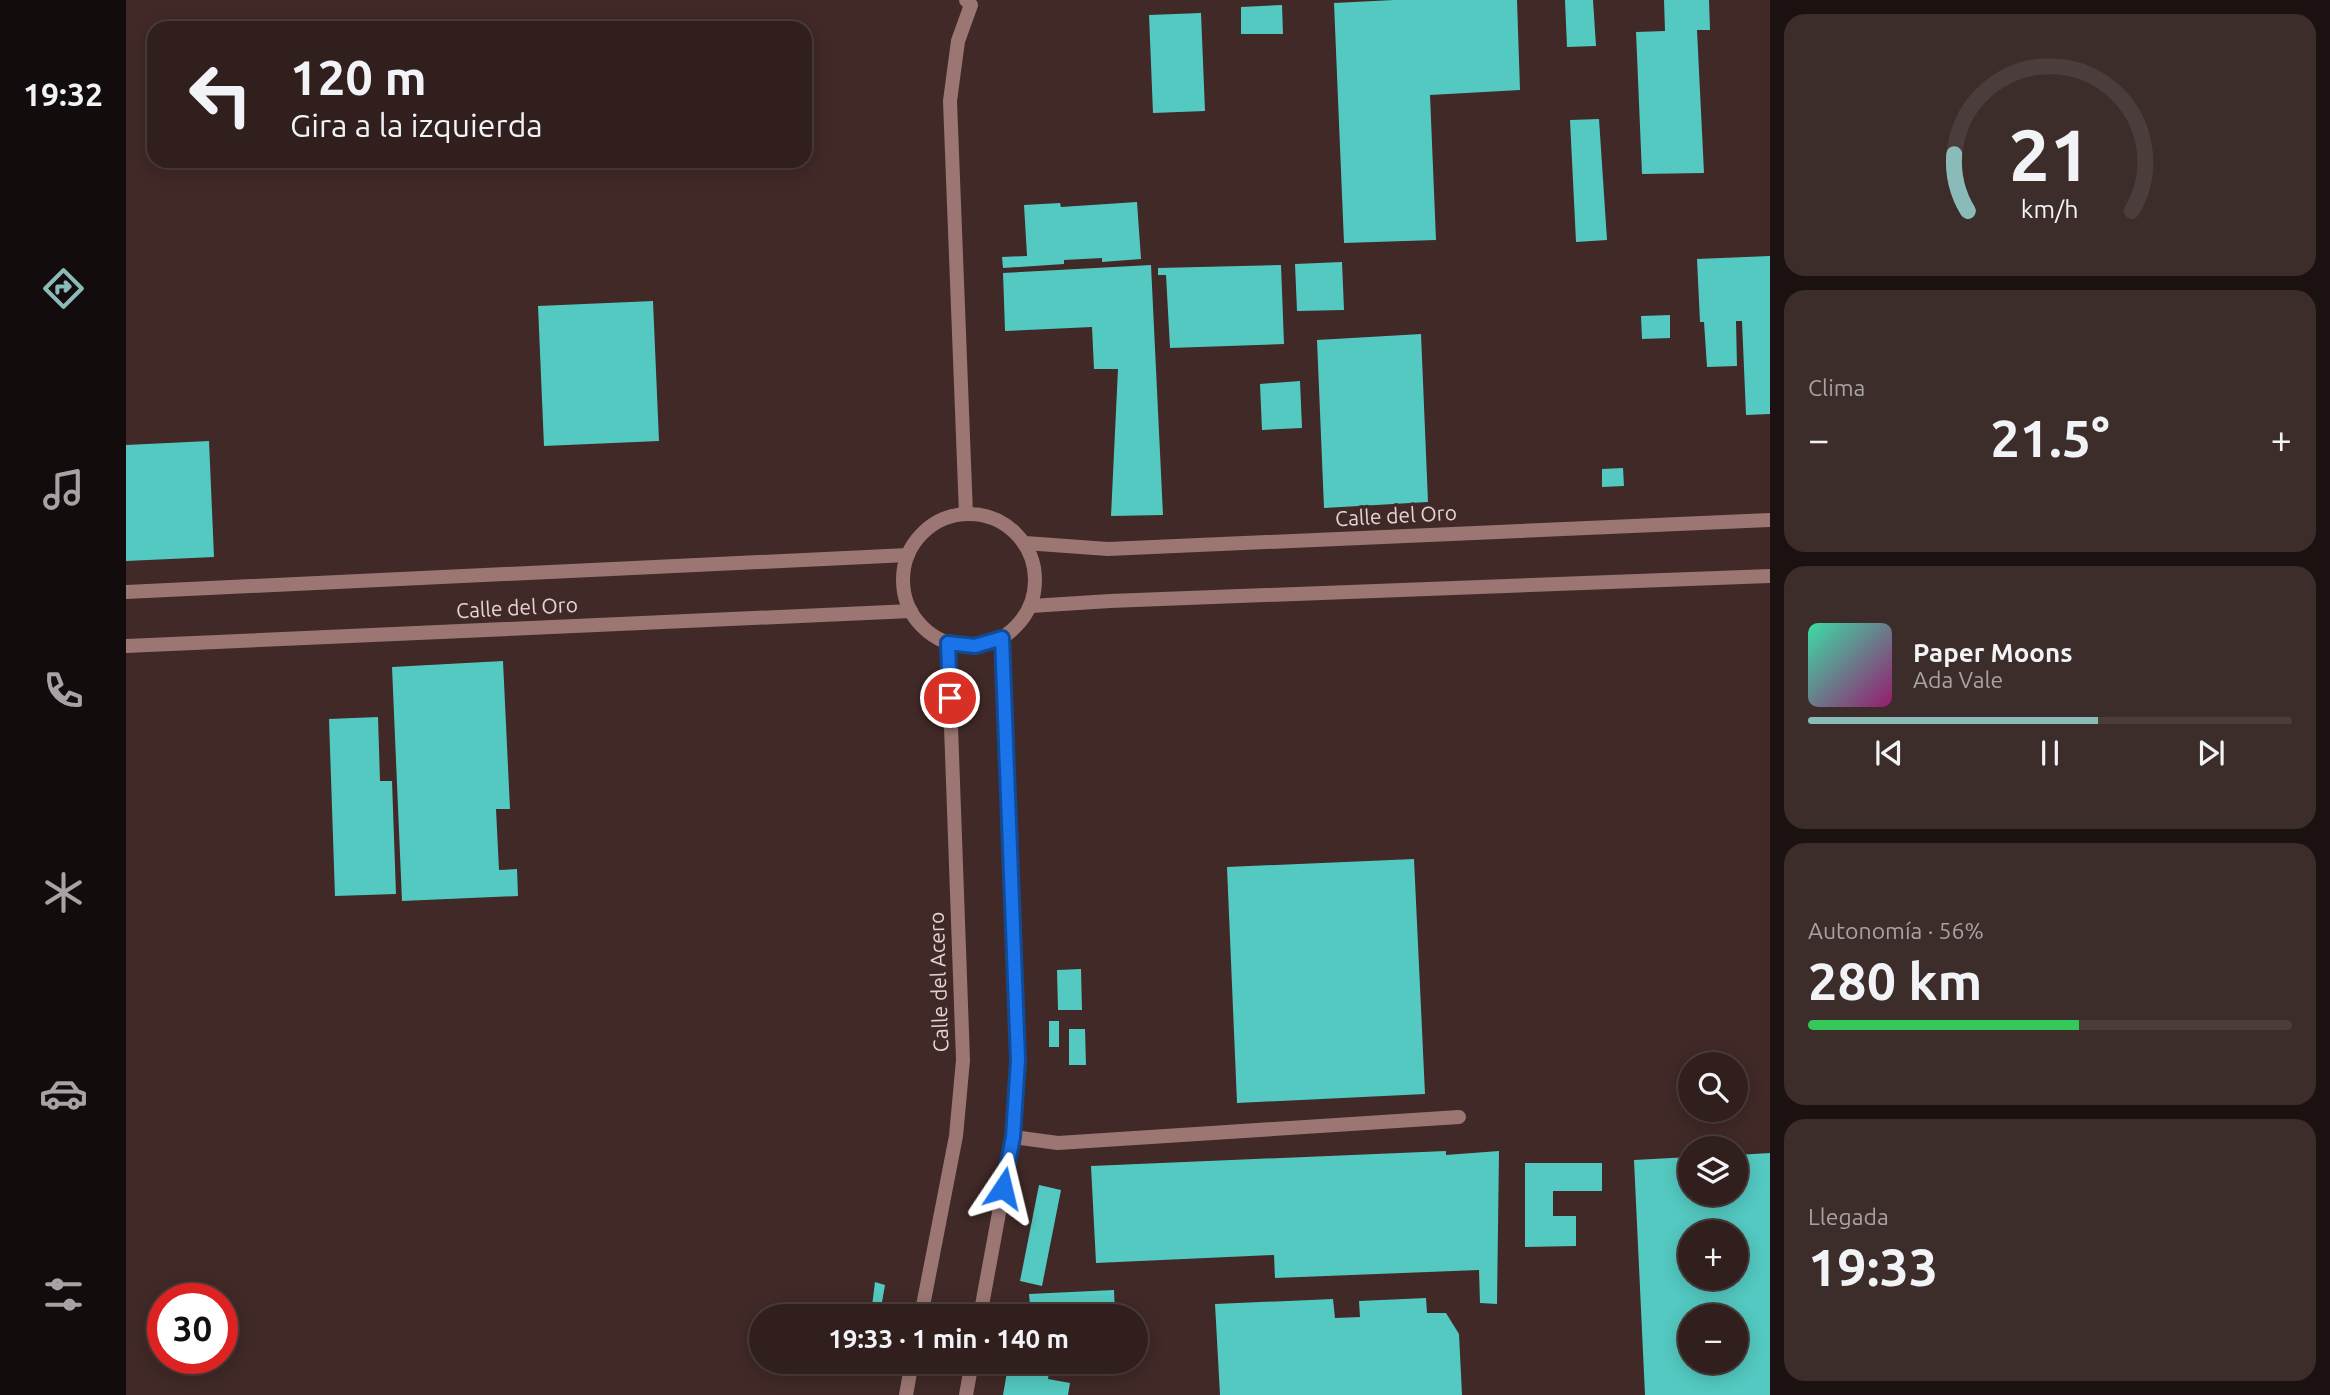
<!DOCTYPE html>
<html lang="es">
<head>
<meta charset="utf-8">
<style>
	:root { --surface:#301f1d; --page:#3c2c2a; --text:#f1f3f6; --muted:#a8a2a4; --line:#4b3d3b; --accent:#8bbbb9 }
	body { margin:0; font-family:Ubuntu,sans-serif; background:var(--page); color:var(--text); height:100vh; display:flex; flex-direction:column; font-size:26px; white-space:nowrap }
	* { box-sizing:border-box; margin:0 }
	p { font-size:23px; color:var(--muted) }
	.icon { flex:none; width:38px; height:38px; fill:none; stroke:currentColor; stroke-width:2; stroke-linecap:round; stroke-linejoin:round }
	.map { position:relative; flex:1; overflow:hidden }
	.sheet { display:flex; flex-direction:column; gap:14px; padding:14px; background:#1a1110; width:560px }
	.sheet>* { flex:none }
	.banner { position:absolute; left:21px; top:21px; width:665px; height:147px; border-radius:21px; box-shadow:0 4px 18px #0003,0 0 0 2px var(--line); background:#301f1d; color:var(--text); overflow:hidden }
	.fabs { position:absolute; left:1552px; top:1052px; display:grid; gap:14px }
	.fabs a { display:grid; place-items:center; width:70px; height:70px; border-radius:50%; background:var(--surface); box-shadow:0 4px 18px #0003,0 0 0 2px var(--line); font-size:35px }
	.speed { position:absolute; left:21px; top:1283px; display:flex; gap:14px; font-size:35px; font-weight:700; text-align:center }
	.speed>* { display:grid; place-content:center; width:91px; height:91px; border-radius:50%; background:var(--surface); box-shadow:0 4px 18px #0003,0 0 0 2px var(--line); line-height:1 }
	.speed .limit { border:10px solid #d22; background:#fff; color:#111 }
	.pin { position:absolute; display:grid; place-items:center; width:60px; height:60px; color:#fff; margin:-30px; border:4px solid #fff; border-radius:50%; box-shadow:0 2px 7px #0007 }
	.me { position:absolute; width:77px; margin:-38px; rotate:10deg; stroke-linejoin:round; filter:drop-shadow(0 0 5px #0008) }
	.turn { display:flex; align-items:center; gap:24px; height:147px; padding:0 28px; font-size:32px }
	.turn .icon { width:91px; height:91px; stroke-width:2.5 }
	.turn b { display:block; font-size:49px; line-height:60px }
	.big { font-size:52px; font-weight:700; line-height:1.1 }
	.sheet .card { flex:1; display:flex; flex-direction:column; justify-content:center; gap:10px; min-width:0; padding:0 24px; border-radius:21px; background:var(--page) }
	.sheet .dial { align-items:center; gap:0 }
	.dial svg { height:182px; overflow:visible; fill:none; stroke:var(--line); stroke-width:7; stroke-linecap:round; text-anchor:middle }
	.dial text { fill:var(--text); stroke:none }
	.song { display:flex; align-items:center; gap:21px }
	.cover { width:84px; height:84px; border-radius:10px; background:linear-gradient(135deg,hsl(160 70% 55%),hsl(320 70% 35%)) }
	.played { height:7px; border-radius:4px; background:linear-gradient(90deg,var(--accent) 60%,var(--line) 60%) }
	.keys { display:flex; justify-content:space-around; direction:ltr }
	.heat { display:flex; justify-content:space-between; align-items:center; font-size:38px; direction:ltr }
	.charge { height:10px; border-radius:5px; background:linear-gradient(90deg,#34c759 56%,var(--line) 0) }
	.trip { position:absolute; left:623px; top:1304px; width:399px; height:70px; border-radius:35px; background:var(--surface); box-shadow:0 4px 18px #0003,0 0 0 2px var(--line); font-weight:700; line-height:70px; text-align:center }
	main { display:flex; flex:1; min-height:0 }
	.menu { display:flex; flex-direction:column; width:126px; justify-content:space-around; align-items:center; background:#130c0c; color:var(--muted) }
	.menu .icon { width:49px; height:49px }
	.menu .selected { color:var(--accent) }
	.menu b { font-size:32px; color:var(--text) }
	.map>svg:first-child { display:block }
	.building { fill:#53c9c1; fill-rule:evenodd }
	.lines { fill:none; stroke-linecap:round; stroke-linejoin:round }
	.lane { stroke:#9b7672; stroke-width:14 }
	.street { stroke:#9b7672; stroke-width:14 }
	.route-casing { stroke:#114b97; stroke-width:18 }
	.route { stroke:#1a73e8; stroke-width:12 }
	.labels { text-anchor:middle; stroke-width:7; stroke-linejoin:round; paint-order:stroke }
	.street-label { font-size:21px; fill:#e3d4d2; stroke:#402927 }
</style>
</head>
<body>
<main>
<nav class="menu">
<b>19:32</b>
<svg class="icon selected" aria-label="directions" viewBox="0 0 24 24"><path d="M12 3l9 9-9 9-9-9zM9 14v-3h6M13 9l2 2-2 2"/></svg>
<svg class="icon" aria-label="music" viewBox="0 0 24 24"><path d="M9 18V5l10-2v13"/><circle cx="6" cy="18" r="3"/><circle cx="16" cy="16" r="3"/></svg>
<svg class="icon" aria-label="phone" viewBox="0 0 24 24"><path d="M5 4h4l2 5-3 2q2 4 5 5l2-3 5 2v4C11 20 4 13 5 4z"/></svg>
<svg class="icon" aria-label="climate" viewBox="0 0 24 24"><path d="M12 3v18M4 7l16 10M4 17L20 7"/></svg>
<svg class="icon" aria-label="car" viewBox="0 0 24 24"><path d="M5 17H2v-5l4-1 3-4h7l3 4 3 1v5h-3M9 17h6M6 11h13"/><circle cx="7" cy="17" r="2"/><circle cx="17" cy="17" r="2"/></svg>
<svg class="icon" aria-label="filters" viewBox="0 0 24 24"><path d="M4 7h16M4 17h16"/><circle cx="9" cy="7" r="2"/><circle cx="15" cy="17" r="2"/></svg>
</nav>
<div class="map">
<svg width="1644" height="1395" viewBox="0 0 1644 1395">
	<rect width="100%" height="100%" fill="#402927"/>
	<g class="building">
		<path d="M1268 0H1391L1394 90 1304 95 1310 240 1218 243 1208 3Z"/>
		<path d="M1439 0H1467L1470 46 1441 47Z"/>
		<path d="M1538 0H1583L1584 30H1571L1578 173 1516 174 1510 32 1539 31Z"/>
		<path d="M1156 5 1157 34H1115V7Z"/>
		<path d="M1075 13 1079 111 1027 113 1023 15Z"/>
		<path d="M1473 119 1481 240 1450 242 1444 120Z"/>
		<path d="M1011 202 1015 259 976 262V258L938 260V264L877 268 876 257 901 256 898 205 934 203 935 207Z"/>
		<path d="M1644 256V414L1620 415 1616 321H1610L1611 366 1581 367 1578 322H1574L1571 259Z"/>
		<path d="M1216 262 1218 310 1171 311 1169 264Z"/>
		<path d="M1025 265 1037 515 985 516 992 369H968L966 327 879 331 877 273Z"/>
		<path d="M1155 265 1158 344 1044 348 1040 275H1032V268Z"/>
		<path d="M527 301 533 441 418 446 412 306Z"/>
		<path d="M1544 315V338L1516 339 1515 316Z"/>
		<path d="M1295 334 1302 502 1198 508 1191 340Z"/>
		<path d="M1174 381 1176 428 1136 430 1134 384Z"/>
		<path d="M83 441 88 557 0 561V445Z"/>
		<path d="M1497 468 1498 486 1476 487V469Z"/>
		<path d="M377 661 384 809H370L373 870 391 869 392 896 276 901 266 667Z"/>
		<path d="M252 717 254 781H266L270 894 209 896 203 719Z"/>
		<path d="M1288 859 1299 1094 1111 1103 1101 867Z"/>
		<path d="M955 969 956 1010H932L931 970Z"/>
		<rect x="923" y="1021" width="10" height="26"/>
		<path d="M943 1029H959L960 1065H943Z"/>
		<path d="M1320 1151V1155L1373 1151 1371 1304 1354 1303 1353 1270 1149 1278 1148 1255 970 1263 965 1166Z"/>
		<path d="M1644 1153V1395H1519L1508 1160 1564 1157V1194H1610V1155ZM1564 1232H1610V1278H1564ZM1564 1316H1610V1362H1564Z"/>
		<path d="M1399 1163H1476V1191H1427V1216H1450V1246L1399 1247Z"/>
		<path d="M913 1185 935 1190 916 1286 894 1281Z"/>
		<path d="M749 1282 759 1285 755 1308 746 1306Z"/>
		<path d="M988 1290 989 1314 905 1316 903 1294Z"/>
		<path d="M1300 1298 1301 1313H1320L1333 1334 1336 1395H1094L1089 1304 1207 1299 1209 1318 1234 1317 1233 1301Z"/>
		<path d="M909 1362 924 1364 922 1379 944 1383 942 1395H877L881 1372 906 1376Z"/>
	</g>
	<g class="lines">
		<path class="lane" d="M887 1137 932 1143 1333 1117"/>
		<g class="street">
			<path d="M840 514 824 101 832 41 845 5 840 0"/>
			<circle cx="843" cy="580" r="66"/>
			<path d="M899 543 982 549 1644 520"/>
			<path d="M0 592 782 555"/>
			<path d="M905 606 984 601 1644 576"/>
			<path d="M0 646 785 611"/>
			<path d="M795 1316 830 1136 837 1060 822 643"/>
			<path d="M854 1316 887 1137 892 1060 876 638"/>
			<path d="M780 1395 786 1362"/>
			<path d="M840 1395 846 1362"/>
		</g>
	</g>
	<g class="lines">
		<g class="route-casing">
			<path id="route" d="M824 698 822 643 849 646 876 638 892 1060 887 1137 877 1188"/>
		</g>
		<use href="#route" class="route"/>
	</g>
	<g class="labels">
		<g class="street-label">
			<text transform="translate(1270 516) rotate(-3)" y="7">Calle del Oro</text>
			<text transform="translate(391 608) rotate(-3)" y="7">Calle del Oro</text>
			<text transform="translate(813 982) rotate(-92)" y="7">Calle del Acero</text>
		</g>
	</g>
</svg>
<div class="fabs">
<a><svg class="icon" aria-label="search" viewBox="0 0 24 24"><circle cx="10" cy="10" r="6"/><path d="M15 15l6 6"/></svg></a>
<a><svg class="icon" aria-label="layers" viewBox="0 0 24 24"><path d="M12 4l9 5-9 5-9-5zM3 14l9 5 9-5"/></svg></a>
<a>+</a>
<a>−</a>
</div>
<div class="speed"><div class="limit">30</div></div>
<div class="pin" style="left:824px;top:698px;background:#d93025"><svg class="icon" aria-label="arrive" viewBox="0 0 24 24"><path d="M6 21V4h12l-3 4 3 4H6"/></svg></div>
<svg class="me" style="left:877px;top:1188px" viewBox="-20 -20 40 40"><path d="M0-17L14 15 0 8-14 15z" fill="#1a73e8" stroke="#fff" stroke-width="4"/></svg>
<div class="trip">19:33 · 1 min · 140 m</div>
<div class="banner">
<div class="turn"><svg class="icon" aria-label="left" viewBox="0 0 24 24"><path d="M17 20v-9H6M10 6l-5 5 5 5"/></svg><div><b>120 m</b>Gira a la izquierda</div></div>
</div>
</div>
<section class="sheet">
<div class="card dial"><svg viewBox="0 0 100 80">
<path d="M14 69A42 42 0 1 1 86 69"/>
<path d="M14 69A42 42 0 0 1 8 44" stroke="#8bbbb9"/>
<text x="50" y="56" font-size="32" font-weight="700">21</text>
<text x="50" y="72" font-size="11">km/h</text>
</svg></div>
<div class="card"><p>Clima</p>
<div class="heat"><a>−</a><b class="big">21.5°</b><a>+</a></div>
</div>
<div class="card">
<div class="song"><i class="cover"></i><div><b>Paper Moons</b><p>Ada Vale</p></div></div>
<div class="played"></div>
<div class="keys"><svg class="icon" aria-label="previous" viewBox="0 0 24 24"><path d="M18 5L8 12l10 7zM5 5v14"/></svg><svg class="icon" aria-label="pause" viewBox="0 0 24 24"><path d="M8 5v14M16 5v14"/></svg><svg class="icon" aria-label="next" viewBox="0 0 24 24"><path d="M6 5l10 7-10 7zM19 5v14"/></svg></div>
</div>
<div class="card"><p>Autonomía · 56%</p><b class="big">280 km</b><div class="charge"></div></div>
<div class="card"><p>Llegada</p><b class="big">19:33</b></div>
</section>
</main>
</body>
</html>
